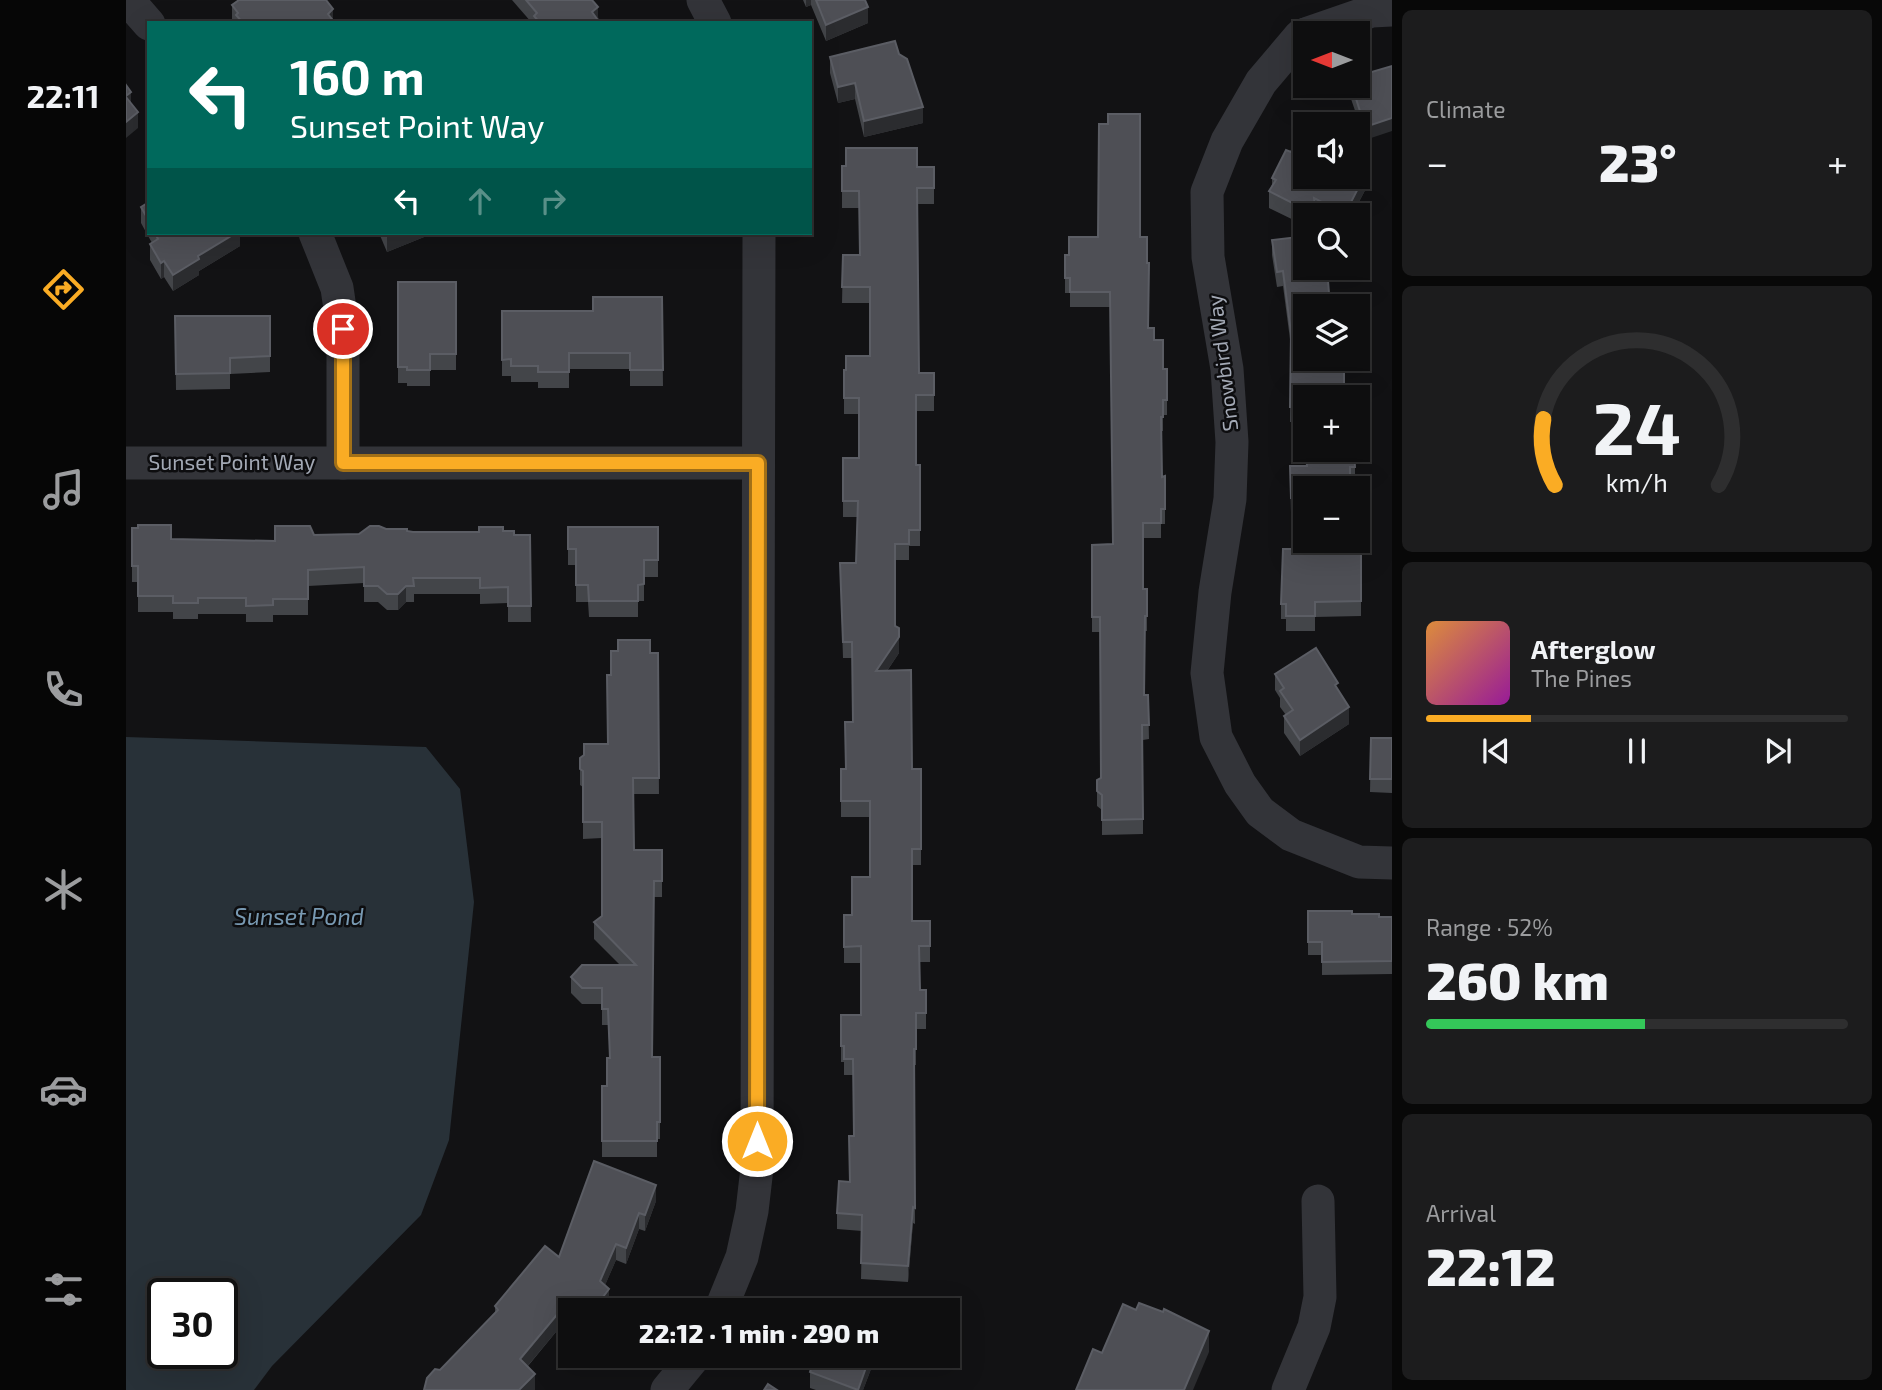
<!DOCTYPE html>
<html lang="en">
<head>
<meta charset="utf-8">
<style>
	:root { --surface:#0e0e0f; --page:#1c1c1d; --text:#f1f3f6; --muted:#9b9c9e; --line:#2e2e2f; --accent:#faac24 }
	body { margin:0; font-family:"Exo 2",sans-serif; background:var(--page); color:var(--text); height:100vh; display:flex; flex-direction:column; font-size:26px; white-space:nowrap }
	* { box-sizing:border-box; margin:0 }
	p { font-size:23px; color:var(--muted) }
	.icon { flex:none; width:38px; height:38px; fill:none; stroke:currentColor; stroke-width:2; stroke-linecap:round; stroke-linejoin:round }
	.map { position:relative; flex:1; overflow:hidden }
	.details { display:flex; flex-direction:column; gap:10px; padding:10px; background:#080808; width:490px }
	.details>* { flex:none }
	.top-card { position:absolute; left:21px; top:21px; width:665px; height:214px; border-radius:0px; box-shadow:0 7px 28px #0002,0 0 0 2px var(--line); background:#00695c; color:#fff; overflow:hidden }
	.needle { width:46px; rotate:270deg }
	.tools { position:absolute; left:1167px; top:21px; display:grid; gap:14px }
	.tools a { display:grid; place-items:center; width:77px; height:77px; border-radius:0px; background:var(--surface); box-shadow:0 7px 28px #0002,0 0 0 2px var(--line); font-size:35px }
	.speed { position:absolute; left:21px; top:1278px; display:flex; gap:14px; font-size:35px; font-weight:700; text-align:center }
	.speed>* { display:grid; place-content:center; width:91px; height:91px; border-radius:50%; background:var(--surface); box-shadow:0 7px 28px #0002,0 0 0 2px var(--line); line-height:1 }
	.speed .limit { border:4px solid #111; border-radius:10px; background:#fff; color:#111 }
	.pin { position:absolute; display:grid; place-items:center; width:60px; height:60px; color:#fff; margin:-30px; border:4px solid #fff; border-radius:50%; box-shadow:0 2px 7px #0007 }
	.me { position:absolute; width:77px; margin:-38px; rotate:0deg; stroke-linejoin:round; filter:drop-shadow(0 0 5px #0008) }
	.turn { display:flex; align-items:center; gap:24px; height:147px; padding:0 28px; font-size:32px }
	.turn .icon { width:91px; height:91px; stroke-width:2.5 }
	.turn b { display:block; font-size:49px; line-height:60px }
	.lanes { display:flex; align-items:center; height:66px; padding:0 28px; background:#0003; justify-content:center; gap:35px; direction:ltr }
	.lanes .off { opacity:.35 }
	.big { font-size:52px; font-weight:800; line-height:1.1 }
	.details .card { flex:1; display:flex; flex-direction:column; justify-content:center; gap:10px; min-width:0; padding:0 24px; border-radius:10px; background:var(--page) }
	.details .dial { align-items:center; gap:0 }
	.dial svg { height:182px; overflow:visible; fill:none; stroke:var(--line); stroke-width:7; stroke-linecap:round; text-anchor:middle }
	.dial text { fill:var(--text); stroke:none }
	.song { display:flex; align-items:center; gap:21px }
	.cover { width:84px; height:84px; border-radius:10px; background:linear-gradient(135deg,hsl(30 70% 55%),hsl(300 70% 35%)) }
	.played { height:7px; border-radius:4px; background:linear-gradient(90deg,var(--accent) 25%,var(--line) 25%) }
	.keys { display:flex; justify-content:space-around; direction:ltr }
	.heat { display:flex; justify-content:space-between; align-items:center; font-size:38px; direction:ltr }
	.charge { height:10px; border-radius:5px; background:linear-gradient(90deg,#34c759 52%,var(--line) 0) }
	.trip { position:absolute; left:432px; top:1298px; width:402px; height:70px; border-radius:0px; background:var(--surface); box-shadow:0 7px 28px #0002,0 0 0 2px var(--line); font-weight:800; line-height:70px; text-align:center }
	main { display:flex; flex:1; min-height:0 }
	.dock { display:flex; flex-direction:column; width:126px; justify-content:space-around; align-items:center; background:#060606; color:var(--muted) }
	.dock .icon { width:49px; height:49px }
	.dock .active { color:var(--accent) }
	.dock b { font-size:32px; color:var(--text) }
	.map>svg:first-child { display:block }
	.water { fill:#283138; fill-rule:evenodd }
	.lines { fill:none; stroke-linecap:round; stroke-linejoin:round }
	.minor { stroke:#333439; stroke-width:33 }
	.wall { fill:#434549 }
	.shaded-wall { fill:#2b2c2f }
	.building { fill:#4e4f55; stroke:#5b5d64; stroke-width:2 }
	.route-casing { stroke:#a27017; stroke-width:18 }
	.route { stroke:#faac24; stroke-width:12 }
	.labels { text-anchor:middle; stroke-width:5; stroke-linejoin:round; paint-order:stroke }
	.street-label { font-size:21px; fill:#a3a9b5; stroke:#0d0d0f }
	.water-label { font-size:23px; font-style:italic; fill:#7899b2; stroke:#0d0d0f }
</style>
</head>
<body>
<main>
<nav class="dock">
<b>22:11</b>
<svg class="icon active" aria-label="directions" viewBox="0 0 24 24"><path d="M12 3l9 9-9 9-9-9zM9 14v-3h6M13 9l2 2-2 2"/></svg>
<svg class="icon" aria-label="music" viewBox="0 0 24 24"><path d="M9 18V5l10-2v13"/><circle cx="6" cy="18" r="3"/><circle cx="16" cy="16" r="3"/></svg>
<svg class="icon" aria-label="phone" viewBox="0 0 24 24"><path d="M5 4h4l2 5-3 2q2 4 5 5l2-3 5 2v4C11 20 4 13 5 4z"/></svg>
<svg class="icon" aria-label="climate" viewBox="0 0 24 24"><path d="M12 3v18M4 7l16 10M4 17L20 7"/></svg>
<svg class="icon" aria-label="car" viewBox="0 0 24 24"><path d="M5 17H2v-5l4-1 3-4h7l3 4 3 1v5h-3M9 17h6M6 11h13"/><circle cx="7" cy="17" r="2"/><circle cx="17" cy="17" r="2"/></svg>
<svg class="icon" aria-label="filters" viewBox="0 0 24 24"><path d="M4 7h16M4 17h16"/><circle cx="9" cy="7" r="2"/><circle cx="15" cy="17" r="2"/></svg>
</nav>
<div class="map">
<svg width="1266" height="1390" viewBox="0 0 1266 1390">
	<rect width="100%" height="100%" fill="#121214"/>
	<path class="water" d="M0 737 300 747 334 789 348 902 323 1140 295 1215 146 1366 128 1390H0ZM96 1293V1353H37V1293Z"/>
	<g class="lines">
		<g class="minor">
			<path d="M2 0 23 24"/>
			<path d="M577 0 589 23"/>
			<path d="M1182 33 1246 11 1266 10"/>
			<path d="M1180 34 1174 36 1135 82 1101 141 1081 192 1082 257 1101 369 1106 442 1104 499 1089 592 1081 673 1090 737 1114 784 1134 812 1165 835 1233 862 1266 863"/>
			<path d="M189 233 211 288 217 329V463"/>
			<path d="M0 463H632"/>
			<path d="M594 1311 616 1257 626 1211 631 1168 633 233"/>
			<path d="M541 1390 569 1356"/>
			<path d="M1162 1390 1188 1327 1194 1297 1192 1201"/>
		</g>
	</g>
	<g class="wall">
		<path d="M386 0H466L474 23H406Z"/>
		<path d="M677 0H739L742 23 700 41 685 5 680 7Z"/>
		<path d="M106 5 207 20 209 23H107L106 21Z"/>
		<path d="M773 54 797 123 738 137 729 99 712 103 704 73V57Z"/>
		<path d="M1266 66 1239 140 1223 93V86H1232Z"/>
		<path d="M716 166 808 167V204H791L793 373H808V411H790V465H794V546H783V560H769V626L773 653 761 671 786 769H795V865H786V921H804V962H793L794 990H800V1029H790V1065H788L789 1224 787 1223 782 1282 735 1279 736 1231 711 1229V1213L723 1182 728 1136 727 1075H718V1062H715V1015H735V963H718V915H726L744 877V817H715V769H719L727 722 726 658H717L714 563H730L731 517H717V458H733V414H718V370H720L744 356V303H716L717 255H734L733 208H716Z"/>
		<path d="M1146 178 1244 181 1226 215H1180V226L1143 208V191L1146 186Z"/>
		<path d="M23 202V233H114V246L73 271V275L47 291 38 277 35 279 24 260V244L26 243 15 223V207Z"/>
		<path d="M253 233H308L261 252Z"/>
		<path d="M1180 236 1179 426H1170L1169 422H1164L1165 347 1157 286 1151 287 1146 255V240Z"/>
		<path d="M1014 237 1022 328 1028 340 1037 369H1041V415H1037V431H1035L1036 477 1039 476V524H1035V538H1017V589H1021V631H1019L1018 695H1022L1023 739 1017 740V834L976 835V810L971 806V780L975 778 974 632H966V545L987 544 984 307H944V293H939V255H943Z"/>
		<path d="M272 282H330V370H304V386H281V383H272Z"/>
		<path d="M536 297 537 386H504V369H443V388H412V382H385V376H376V311H467Z"/>
		<path d="M49 316 144 356V372L104 374V389L50 390Z"/>
		<path d="M1164 466 1229 467V482L1180 488 1197 549H1235V616L1189 617V631H1160V619H1155V604L1171 549 1170 513H1165Z"/>
		<path d="M442 527H532V577H518V601H512V617H463L462 602H450V565H442Z"/>
		<path d="M6 528 45 539 149 541 188 535 233 534 260 529 287 532H353L377 531 388 535H404L405 622H382V603L354 604V594H288V602H280L272 610H261L252 602H238V583L182 586V615H147V622H120V614H72V619H47V612H12V582H6Z"/>
		<path d="M524 653H532L533 794H507L508 850H536V897H528L526 1057H534V1139H531V1157H476V1086H481L484 1058 482 1025H476V1004H456L445 993V977L494 965 468 939V922L476 916V838L457 839V787L454 785V758L481 744 485 675Z"/>
		<path d="M1149 674 1212 691 1223 724 1174 756 1158 733V716L1160 715 1154 707V698L1149 690Z"/>
		<path d="M1245 738H1266V793L1244 792Z"/>
		<path d="M1182 911 1266 917V974L1196 975V955H1182Z"/>
		<path d="M530 1201 519 1231 513 1229 500 1264 490 1260 479 1285 483 1305 479 1311H444V1326L439 1321 402 1366 409 1374V1390H298L314 1370 369 1313V1306L433 1257Z"/>
		<path d="M689 1356H750L737 1390H690L684 1388V1372Z"/>
	</g>
	<g class="shaded-wall">
		<path d="M680 0H685V5L680 7Z"/>
		<path d="M472 7V23L466 12Z"/>
		<path d="M742 7V23L700 41V25Z"/>
		<path d="M207 9V23L202 14Z"/>
		<path d="M729 83V99L712 103V87Z"/>
		<path d="M5 92V108L0 96Z"/>
		<path d="M797 107V123L738 137V121Z"/>
		<path d="M12 112V128L0 138V122Z"/>
		<path d="M1266 118V131L1239 140V127Z"/>
		<path d="M1244 165V181L1226 215H1219Z"/>
		<path d="M110 233H114V246L73 271V275L47 291V275L72 256Z"/>
		<path d="M269 233H308L261 252V236Z"/>
		<path d="M38 261V277L35 279V263Z"/>
		<path d="M280 586V602L272 610V594Z"/>
		<path d="M773 637V653L750 687V671Z"/>
		<path d="M1223 707V724L1174 756V740Z"/>
		<path d="M530 1185V1201L519 1231V1215Z"/>
		<path d="M787 1207V1223L782 1282V1266Z"/>
		<path d="M513 1213V1229L500 1264V1248Z"/>
		<path d="M490 1244V1260L474 1297V1281Z"/>
		<path d="M483 1289V1305L479 1311H469Z"/>
		<path d="M439 1305V1321L394 1375V1359Z"/>
		<path d="M1083 1331V1352L1067 1390H1058Z"/>
		<path d="M744 1356H750L737 1390H732Z"/>
		<path d="M409 1374V1390H393Z"/>
	</g>
	<g class="building">
		<path d="M113 0H200L207 9 202 14 209 23H117L110 15 112 13 106 5Z"/>
		<path d="M400 0H466L472 7 466 12 474 23H414L408 16 411 13Z"/>
		<path d="M690 0H739L742 7 700 25Z"/>
		<path d="M769 41 773 54 781 59 797 107 738 121 729 83 712 87 704 57Z"/>
		<path d="M1266 66V118L1239 127 1226 86H1232V76Z"/>
		<path d="M0 85 5 92 0 96Z"/>
		<path d="M0 97 12 112 0 122Z"/>
		<path d="M982 114H1014V237H1021V263H1023L1022 328H1028V340H1037V369H1041V400H1037V417H1035L1036 477 1039 476V509H1035V523H1017V589H1021V616H1019L1018 695H1022L1023 725H1016L1017 819 976 820V795L971 791V780L975 778 974 617H966V545L987 544 984 292H944V278H939V255H943V237H972L973 124H982Z"/>
		<path d="M1176 130 1180 132V177H1232V159L1244 165 1219 214 1188 198 1190 215 1143 191 1150 180 1146 178 1160 150 1165 152Z"/>
		<path d="M720 148H791V167H808V188H791L793 373H808V395H790V465H794V530H783V544H769V626L773 628V637L750 671 785 670 786 769H795V849H786V921H804V946H793L794 990H800V1013H790V1049H788L789 1208 787 1207 782 1266 735 1263 736 1215 711 1213 713 1181 724 1182 723 1136H728L727 1059H718V1046H715V1015H735V946L718 947V915H726V877H744V801H715V769H720L719 722H727L726 642H717L714 563H730L732 501H717V458H733V398H718V370H720V356H744V287H716L717 255H734L733 191H716V166H720Z"/>
		<path d="M23 202V221L15 207Z"/>
		<path d="M29 233H110L72 256 73 259 47 275 38 261 35 263 24 244 32 239Z"/>
		<path d="M260 233H269L261 236Z"/>
		<path d="M1180 236V268H1201L1204 306H1180V359H1218V397H1180V422L1179 410 1170 411 1169 407H1164L1165 333 1157 271 1151 272 1146 240Z"/>
		<path d="M272 282H330V354H304V370H281V367H272Z"/>
		<path d="M467 297H536L537 370H504V353H443V372H412V366H385V359L376 360V311H467Z"/>
		<path d="M49 316H144V356L104 358V373L50 374Z"/>
		<path d="M1180 450H1228L1229 467H1224V488H1180V541H1197V549H1235V601L1189 602V616H1160V604H1155L1157 549H1171L1170 498H1165L1164 466H1181Z"/>
		<path d="M12 525H45V539L149 541V526H184L188 535 233 534 244 526H253L260 529H281V531L287 532H353V527H377V531H388V535H404L405 606H382V587L354 588V578H287L288 586H280L272 594H261L252 586H238V567L182 570V599H147V605L120 606V598H72V603H47V596H12V566H6V528H12Z"/>
		<path d="M442 527H532V560H518V584L512 585V601H463L462 585H450V549H442Z"/>
		<path d="M492 640H524V653H532L533 778H507L508 850H536V881H528L526 1057H534V1122H531V1141H476V1086H481V1058H484L482 1009H476V988H456L445 977 456 965H510L468 922 476 916V822H457V771L454 769V758L458 755V744H482L481 675H485V651H492Z"/>
		<path d="M1190 648 1212 683 1209 685 1223 707 1174 740 1158 716 1167 710 1154 691 1158 688 1149 674Z"/>
		<path d="M1245 738H1266V779H1244Z"/>
		<path d="M1182 911H1226V914H1253V917H1266V961L1196 962V942H1182Z"/>
		<path d="M468 1161 530 1185 519 1215 513 1213 500 1248 490 1244 474 1281 483 1289 477 1297 479 1298 469 1311H446L439 1305 394 1359 409 1374 393 1390H298L301 1378 309 1369 314 1370 372 1310 369 1306 419 1246 433 1257Z"/>
		<path d="M695 1302 718 1311H691Z"/>
		<path d="M1013 1303 1037 1312 1038 1309 1083 1331 1058 1390H950L967 1349 976 1353 997 1304 1010 1310Z"/>
		<path d="M689 1356H744L732 1390 684 1372Z"/>
		<path d="M642 1384 651 1390H638Z"/>
	</g>
	<g class="lines">
		<g class="route-casing">
			<path id="route" d="M217 329V463H632L631 1141"/>
		</g>
		<use href="#route" class="route"/>
	</g>
	<g class="labels">
		<g class="street-label">
			<text transform="translate(1097 363) rotate(-97)" y="7">Snowbird Way</text>
			<text x="106" y="470">Sunset Point Way</text>
		</g>
		<g class="water-label">
			<text x="173" y="925">Sunset Pond</text>
		</g>
	</g>
</svg>
<div class="tools">
<a><svg class="needle" viewBox="-14 -14 28 28"><path d="M0-13l5 13h-10z" fill="#e53935"/><path d="M0 13l5-13h-10z" fill="#9b9c9e"/></svg></a>
<a><svg class="icon" aria-label="sound" viewBox="0 0 24 24"><path d="M4 9h4l5-4v14l-5-4H4zM17 9q2 3 0 6"/></svg></a>
<a><svg class="icon" aria-label="search" viewBox="0 0 24 24"><circle cx="10" cy="10" r="6"/><path d="M15 15l6 6"/></svg></a>
<a><svg class="icon" aria-label="layers" viewBox="0 0 24 24"><path d="M12 4l9 5-9 5-9-5zM3 14l9 5 9-5"/></svg></a>
<a>+</a>
<a>−</a>
</div>
<div class="speed"><div class="limit">30</div></div>
<div class="pin" style="left:217px;top:329px;background:#d93025"><svg class="icon" aria-label="arrive" viewBox="0 0 24 24"><path d="M6 21V4h12l-3 4 3 4H6"/></svg></div>
<svg class="me" style="left:631px;top:1141px" viewBox="-20 -20 40 40"><circle r="17" fill="#faac24" stroke="#fff" stroke-width="3"/><path d="M0-11L8 9 0 5-8 9z" fill="#fff"/></svg>
<div class="trip">22:12 · 1 min · 290 m</div>
<div class="top-card">
<div class="turn"><svg class="icon" aria-label="left" viewBox="0 0 24 24"><path d="M17 20v-9H6M10 6l-5 5 5 5"/></svg><div><b>160 m</b>Sunset Point Way</div></div>
<div class="lanes"><svg class="icon" aria-label="left" viewBox="0 0 24 24"><path d="M17 20v-9H6M10 6l-5 5 5 5"/></svg><svg class="icon off" aria-label="ahead" viewBox="0 0 24 24"><path d="M12 20V5M6 11l6-6 6 6"/></svg><svg class="icon off" aria-label="right" viewBox="0 0 24 24"><path d="M7 20v-9h11M14 6l5 5-5 5"/></svg></div>
</div>
</div>
<section class="details">
<div class="card"><p>Climate</p>
<div class="heat"><a>−</a><b class="big">23°</b><a>+</a></div>
</div>
<div class="card dial"><svg viewBox="0 0 100 80">
<path d="M14 69A42 42 0 1 1 86 69"/>
<path d="M14 69A42 42 0 0 1 9 40" stroke="#faac24"/>
<text x="50" y="56" font-size="32" font-weight="700">24</text>
<text x="50" y="72" font-size="11">km/h</text>
</svg></div>
<div class="card">
<div class="song"><i class="cover"></i><div><b>Afterglow</b><p>The Pines</p></div></div>
<div class="played"></div>
<div class="keys"><svg class="icon" aria-label="previous" viewBox="0 0 24 24"><path d="M18 5L8 12l10 7zM5 5v14"/></svg><svg class="icon" aria-label="pause" viewBox="0 0 24 24"><path d="M8 5v14M16 5v14"/></svg><svg class="icon" aria-label="next" viewBox="0 0 24 24"><path d="M6 5l10 7-10 7zM19 5v14"/></svg></div>
</div>
<div class="card"><p>Range · 52%</p><b class="big">260 km</b><div class="charge"></div></div>
<div class="card"><p>Arrival</p><b class="big">22:12</b></div>
</section>
</main>
</body>
</html>
